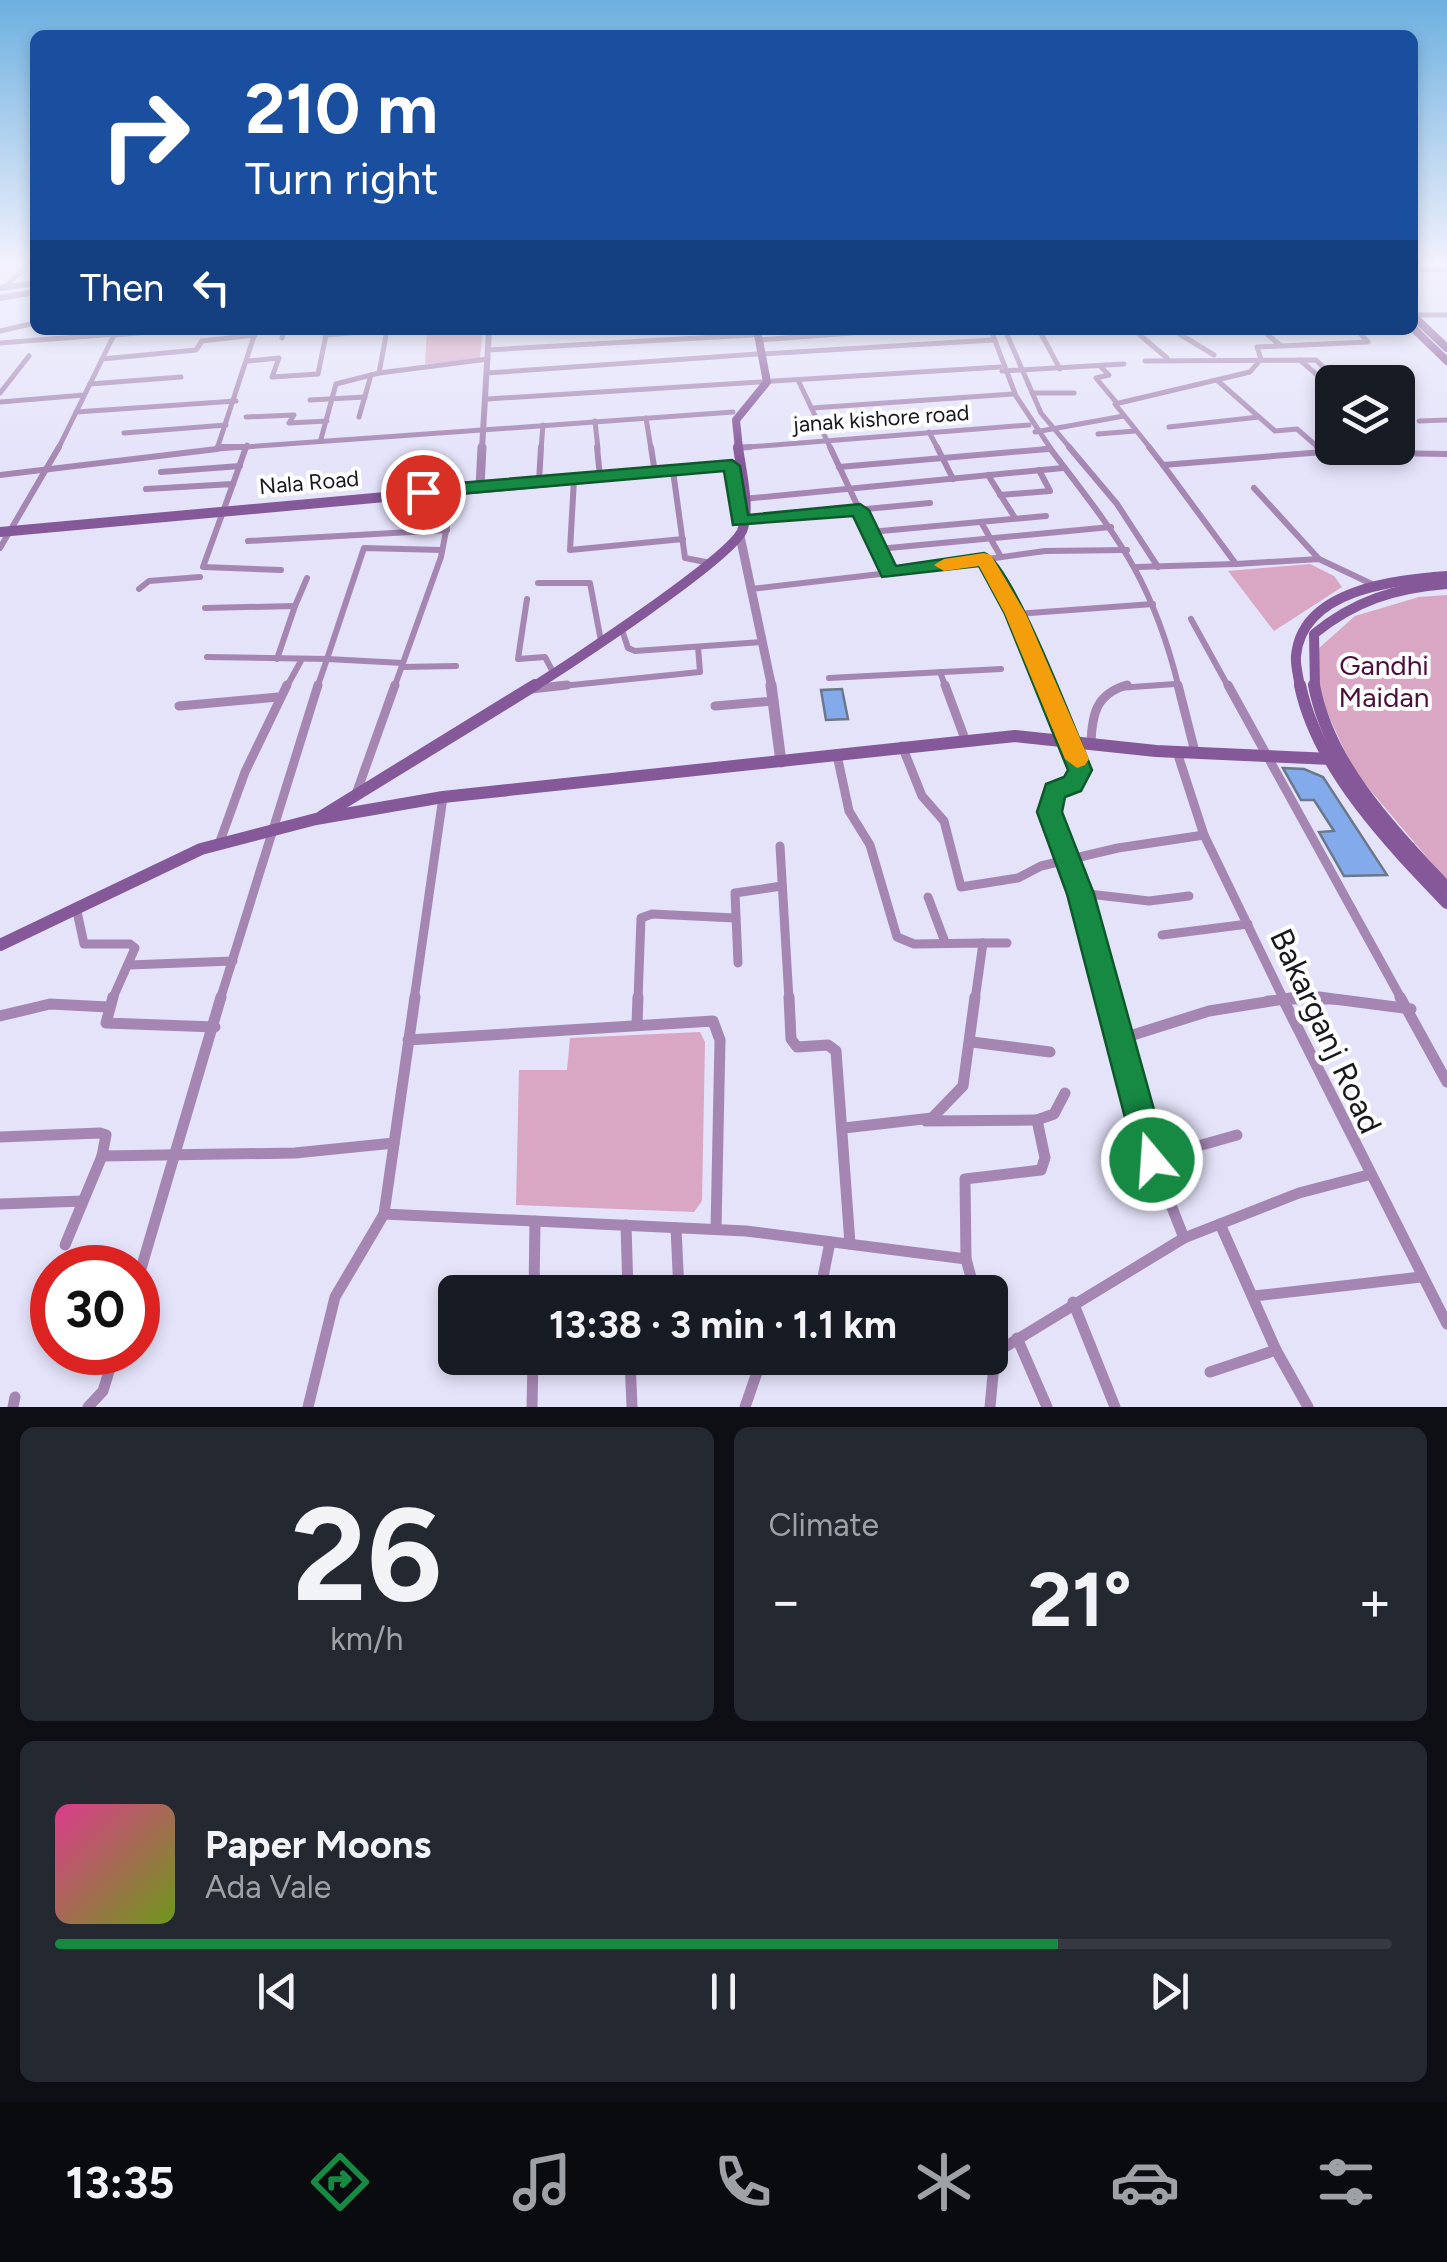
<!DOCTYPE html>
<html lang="en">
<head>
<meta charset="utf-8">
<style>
	:root { --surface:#171b24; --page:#242831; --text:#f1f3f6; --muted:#9ea1a6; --line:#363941; --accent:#168943 }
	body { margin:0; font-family:Figtree,sans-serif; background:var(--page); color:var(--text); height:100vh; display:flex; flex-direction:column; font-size:38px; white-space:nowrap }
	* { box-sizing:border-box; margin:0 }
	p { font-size:32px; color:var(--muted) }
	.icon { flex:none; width:55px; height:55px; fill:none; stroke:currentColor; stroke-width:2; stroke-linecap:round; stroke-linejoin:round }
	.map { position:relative; height:1407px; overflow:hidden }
	.sheet { display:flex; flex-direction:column; gap:20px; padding:20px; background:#0d0f14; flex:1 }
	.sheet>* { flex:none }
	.banner { position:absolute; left:30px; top:30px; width:1388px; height:305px; border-radius:15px; box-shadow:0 5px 15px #0003; background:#1a4fa0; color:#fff; overflow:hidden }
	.tools { position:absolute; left:1315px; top:365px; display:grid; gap:20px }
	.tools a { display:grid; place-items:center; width:100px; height:100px; border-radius:15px; background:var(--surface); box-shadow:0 5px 15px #0003; font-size:50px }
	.speed { position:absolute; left:30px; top:1245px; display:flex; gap:20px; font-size:50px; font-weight:700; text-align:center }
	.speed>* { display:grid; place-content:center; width:130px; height:130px; border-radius:50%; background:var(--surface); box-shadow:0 5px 15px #0003; line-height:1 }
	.speed .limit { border:15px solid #d22; background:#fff; color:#111 }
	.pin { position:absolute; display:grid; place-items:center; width:85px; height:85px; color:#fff; margin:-42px; border:5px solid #fff; border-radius:50%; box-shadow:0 2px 10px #0007 }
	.me { position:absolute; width:110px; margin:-55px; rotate:342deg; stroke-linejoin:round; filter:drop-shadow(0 0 8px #0008) }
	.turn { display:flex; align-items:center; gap:35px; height:210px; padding:0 50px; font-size:45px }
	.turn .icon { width:130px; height:130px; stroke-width:2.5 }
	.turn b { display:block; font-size:70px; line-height:85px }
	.then { display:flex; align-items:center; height:95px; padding:0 50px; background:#0003; gap:20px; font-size:38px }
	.big { font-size:75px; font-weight:700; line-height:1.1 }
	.sheet .widget { flex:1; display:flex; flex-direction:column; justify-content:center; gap:15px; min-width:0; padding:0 35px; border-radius:15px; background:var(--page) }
	.sheet .dial { align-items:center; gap:0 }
	.dial b { font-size:130px; line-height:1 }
	.song { display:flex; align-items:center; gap:30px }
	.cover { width:120px; height:120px; border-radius:15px; background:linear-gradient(135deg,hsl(330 70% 55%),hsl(80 70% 35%)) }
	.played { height:10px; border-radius:5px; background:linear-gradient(90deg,var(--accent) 75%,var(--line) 75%) }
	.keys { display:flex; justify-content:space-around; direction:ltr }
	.heat { display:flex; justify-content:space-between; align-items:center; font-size:55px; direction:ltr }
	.sheet .tiles { flex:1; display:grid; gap:20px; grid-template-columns:1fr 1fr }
	.widget:last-child { grid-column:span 2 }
	.trip { position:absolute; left:438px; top:1275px; width:570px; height:100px; border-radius:15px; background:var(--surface); box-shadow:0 5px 15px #0003; font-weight:700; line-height:100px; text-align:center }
	.menu { display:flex; height:160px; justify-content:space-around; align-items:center; background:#090b0e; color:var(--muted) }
	.menu .icon { width:70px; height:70px }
	.menu .on { color:var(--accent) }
	.menu b { font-size:45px; color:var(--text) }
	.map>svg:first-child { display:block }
	.green { fill:#d9a6c4 }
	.building { fill:#83aaea; stroke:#6c788a; stroke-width:2.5 }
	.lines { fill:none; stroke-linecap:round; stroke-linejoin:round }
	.minor-far3 { stroke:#a586b3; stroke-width:5 }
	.minor-far2 { stroke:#a586b3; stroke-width:6 }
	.minor-far1 { stroke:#a586b3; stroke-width:9 }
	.minor { stroke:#a586b3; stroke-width:11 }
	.tertiary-far2 { stroke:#a586b3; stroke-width:6 }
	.tertiary-far1 { stroke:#a586b3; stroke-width:9 }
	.tertiary { stroke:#a586b3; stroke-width:11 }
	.secondary-far2 { stroke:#855899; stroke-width:8 }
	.secondary-far1 { stroke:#855899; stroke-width:10 }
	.secondary { stroke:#855899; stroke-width:12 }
	.route { fill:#168943; stroke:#0e592c; stroke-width:2.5 }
	.slow { fill:#f59e0b }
	.labels { text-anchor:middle; stroke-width:8; stroke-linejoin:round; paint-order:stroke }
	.far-street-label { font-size:22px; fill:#191820; stroke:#fff }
	.park-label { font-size:28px; fill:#4e0e3b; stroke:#fff }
	.near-street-label { font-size:32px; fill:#191820; stroke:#fff }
</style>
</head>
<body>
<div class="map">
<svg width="1447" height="1407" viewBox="0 0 1447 1407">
	<rect width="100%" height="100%" fill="#e4e3fa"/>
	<g class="green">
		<path d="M427 330H483L480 358 425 364Z"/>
		<path d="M1310 564 1334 576 1342 587 1274 631 1228 571Z"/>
		<path d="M1447 595V881L1354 771 1319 695 1318 649 1355 616 1419 597Z"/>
		<path d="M700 1032 705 1042 702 1201 694 1212 516 1205 519 1070H567L570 1038Z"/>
	</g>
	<g class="building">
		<path d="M842 689 848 719 826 720 821 690Z"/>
		<path d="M1283 768 1304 769 1323 777 1387 875 1344 876 1319 832 1334 831 1314 800H1301Z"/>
	</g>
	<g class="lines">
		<g class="minor-far3">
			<path d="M1412 269 1447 270"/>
			<path d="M4 288 26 266"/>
			<path d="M1412 315H1447"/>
			<path d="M256 330 217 449 733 412"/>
			<path d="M387 330 379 373 488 359"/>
			<path d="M991 330 1016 396 1051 449"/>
			<path d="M1005 330 1041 413 1071 449"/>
			<path d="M1039 330 1060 369"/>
			<path d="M1134 330 1167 358"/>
			<path d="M1173 330 1214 355"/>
			<path d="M1262 330 1280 345"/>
			<path d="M0 331 35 323"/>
			<path d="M326 335 382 330"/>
			<path d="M282 338 284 330"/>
			<path d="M758 340 891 330"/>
			<path d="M0 343 115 334"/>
			<path d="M488 350 752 335"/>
			<path d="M762 354 993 340"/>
			<path d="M102 359 196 350 202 341 255 335"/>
			<path d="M1300 360 1332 388"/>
			<path d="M249 361 279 358 272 377 318 374 327 330"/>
			<path d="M1145 361 1316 360 1329 373"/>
			<path d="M1100 366 1109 375 1096 378 1116 402"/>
			<path d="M1002 371 1124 364"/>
			<path d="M487 373 757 354"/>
			<path d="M798 380 831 449"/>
			<path d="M1218 381 1275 431 1297 429 1320 449"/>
			<path d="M90 384 181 377"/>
			<path d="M0 393 29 356"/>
			<path d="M1032 393H1074"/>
			<path d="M487 399 1000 367"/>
			<path d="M310 400 365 397"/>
			<path d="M0 402 84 395"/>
			<path d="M812 408 1013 394"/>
			<path d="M76 412 236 401"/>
			<path d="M246 417 294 415 289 423 327 421"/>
			<path d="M359 417 371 375"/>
			<path d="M646 418 651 449"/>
			<path d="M595 421 598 449"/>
			<path d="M1419 421 1447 420"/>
			<path d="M1169 427 1259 417"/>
			<path d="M929 432 938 449"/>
			<path d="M1035 432 1124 416"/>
			<path d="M124 433 226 425"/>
			<path d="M1098 434 1135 431"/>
			<path d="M321 439 336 384 379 373"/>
			<path d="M736 448 1029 425"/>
			<path d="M58 449 114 335 174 330"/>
			<path d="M245 449 247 445"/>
			<path d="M541 449 543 425"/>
			<path d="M1043 449H1048"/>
			<path d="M1151 449 1115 404 1250 372 1261 359 1257 347 1368 342 1357 330"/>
		</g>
		<g class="minor-far2">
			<path d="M218 447H246"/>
			<path d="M597 447 600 477"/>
			<path d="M651 447 655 473"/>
			<path d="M937 447 953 479"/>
			<path d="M1049 447C1117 537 1151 575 1179 688"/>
			<path d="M1069 447 1117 504 1158 567"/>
			<path d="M1149 447 1163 465 1323 452 1447 454"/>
			<path d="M1317 447 1323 452"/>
			<path d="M736 448 750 447"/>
			<path d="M839 467 1048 449"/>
			<path d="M673 471 685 558 711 563"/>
			<path d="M161 472 240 466"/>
			<path d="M0 475 217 449"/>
			<path d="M988 475 1015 518"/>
			<path d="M574 479 570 550 683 539"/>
			<path d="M539 482 541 447"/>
			<path d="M233 484 246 447"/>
			<path d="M1254 488 1319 559"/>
			<path d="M146 489 233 484 203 567 281 570"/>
			<path d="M1000 495 1050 491 1039 470"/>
			<path d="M743 499 1063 468"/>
			<path d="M739 521 930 503"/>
			<path d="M981 522 1001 557"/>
			<path d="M870 532 1046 516"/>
			<path d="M248 541 447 530"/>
			<path d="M0 548 59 447"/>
			<path d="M878 549 1111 527"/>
			<path d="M985 559 1050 688"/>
			<path d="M1236 564 1319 559 1376 586"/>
			<path d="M1137 567 1236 564 1163 465"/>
			<path d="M889 573 1045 551 1127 550"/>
			<path d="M538 583H590L601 641"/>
			<path d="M139 589 149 581 200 577"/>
			<path d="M751 589 889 573 830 447"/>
			<path d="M527 599 518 659 545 657 554 674"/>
			<path d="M295 606 307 578"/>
			<path d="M205 608 295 606 277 659"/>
			<path d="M1016 614 1153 604"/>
			<path d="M1191 619 1229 688"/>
			<path d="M621 627 628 648 635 651 762 642"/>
			<path d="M207 657 327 659 364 548 442 550"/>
			<path d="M402 667 456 666"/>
			<path d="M940 672 946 688"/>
			<path d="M829 678 1001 669"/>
			<path d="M286 688 302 659"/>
			<path d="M317 688 327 659 403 663"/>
			<path d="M394 688 441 557 454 489"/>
			<path d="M542 688 700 672 698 647"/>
			<path d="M1118 688 1175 684"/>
		</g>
		<g class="minor-far1">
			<path d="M945 685 965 739"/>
			<path d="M1049 685 1069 732 1079 777 1054 791 1049 812 1080 893 1108 1000"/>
			<path d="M1178 685 1195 752"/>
			<path d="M1228 685 1402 1000"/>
			<path d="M531 689 567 685"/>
			<path d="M179 706 278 697"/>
			<path d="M715 706 774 701"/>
			<path d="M1091 743C1092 714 1096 694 1127 685"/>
			<path d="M902 746 922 796 944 821 961 887 1018 878 1041 866 1118 848 1204 835"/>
			<path d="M1177 752 1204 835 1284 1000"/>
			<path d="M837 755 849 811 870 845 897 937 914 944 983 943 975 1000"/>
			<path d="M356 794 395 685"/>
			<path d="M219 844 245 772 287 685"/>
			<path d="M780 846 789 1000"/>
			<path d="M1080 893 1149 901 1189 896"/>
			<path d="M928 897 945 942"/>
			<path d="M76 907 84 944H130L135 948 112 1000"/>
			<path d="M1162 935 1248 924"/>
			<path d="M983 943H1007"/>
			<path d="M738 963 735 893 782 886"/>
			<path d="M129 965 233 961"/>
			<path d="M220 1000 318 685"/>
			<path d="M414 1000 443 797"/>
			<path d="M638 1000 641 918 652 914 735 918"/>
			<path d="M1268 1000H1346"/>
		</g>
		<g class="minor">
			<path d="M113 997 106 1023 215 1027"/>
			<path d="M415 997 384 1214 746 1231 966 1259"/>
			<path d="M789 997 791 1039 797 1047 828 1045 836 1051 850 1244"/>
			<path d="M1282 997 1447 1324"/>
			<path d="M1319 997 1411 1009"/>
			<path d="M1400 997 1447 1082"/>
			<path d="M0 1016 50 1004 108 1007"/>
			<path d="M637 1024 638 997"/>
			<path d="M408 1040 713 1021 720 1040 716 1229"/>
			<path d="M1117 1040 1209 1011 1297 997"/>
			<path d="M972 1042 1050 1052"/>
			<path d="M926 1121 1037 1120"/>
			<path d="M844 1128 932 1118 963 1086 975 997"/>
			<path d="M0 1137 100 1133 106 1135 102 1156 295 1153 394 1143"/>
			<path d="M1152 1159 1237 1135"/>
			<path d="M0 1204 83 1201"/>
			<path d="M1220 1224 1276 1350 1308 1407"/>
			<path d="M626 1225 628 1292"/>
			<path d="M676 1228 679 1292"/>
			<path d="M1184 1238 1299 1193 1368 1175"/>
			<path d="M65 1245 102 1156"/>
			<path d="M138 1279 221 997"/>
			<path d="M534 1292 535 1221"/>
			<path d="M820 1292 830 1242"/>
			<path d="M975 1292 966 1259 965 1179 1041 1170 1045 1158 1037 1120 1054 1114 1065 1093"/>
			<path d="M1254 1296 1421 1277"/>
			<path d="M1073 1302 1115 1407"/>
			<path d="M1017 1338 1047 1407"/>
			<path d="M630 1358 632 1407"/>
			<path d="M1210 1372 1276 1350"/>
			<path d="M13 1407 15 1397"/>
			<path d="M88 1407 103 1391 115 1352"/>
			<path d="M308 1407 335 1297 384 1214"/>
			<path d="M532 1407 533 1358"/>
			<path d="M745 1407 762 1358"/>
			<path d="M990 1407 995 1353 1184 1238 1141 1129 1107 997"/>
		</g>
		<g class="tertiary-far2">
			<path d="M0 288 35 283"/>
			<path d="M0 298 35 292"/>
			<path d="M482 449 489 330"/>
		</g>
		<g class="tertiary-far1">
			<path d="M480 487 482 447"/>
			<path d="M740 536 772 688"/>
		</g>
		<path class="tertiary" d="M771 685 781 762"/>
		<g class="secondary-far2">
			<path d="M1412 315 1447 348"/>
			<path d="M1412 327 1447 361"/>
			<path d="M739 449 736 420 767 382 757 330"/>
		</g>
		<g class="secondary-far1">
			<path d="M0 532 737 465"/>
			<path d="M531 688C566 667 729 559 742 531 751 509 741 471 738 447"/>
			<path d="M1300 688C1299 678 1295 666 1296 656 1302 589 1396 580 1447 576"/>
			<path d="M1315 688 1314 634C1354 601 1395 588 1447 584"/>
		</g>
		<g class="secondary">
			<path d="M1300 685C1317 768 1390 844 1447 903"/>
			<path d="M1314 685C1329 766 1393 830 1447 888"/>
			<path d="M322 816 535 685"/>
			<path d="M0 945 201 849 316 819 443 797 1015 736 1156 751 1331 759"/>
		</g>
	</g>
	<linearGradient id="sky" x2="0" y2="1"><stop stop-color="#6cb0e0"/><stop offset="0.57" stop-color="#f3f2fd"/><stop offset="1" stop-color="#f3f2fd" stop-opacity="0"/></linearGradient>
	<rect width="1447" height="463" fill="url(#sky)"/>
	<path class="route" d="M732 460 740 466 748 515 860 504 869 510 896 566 984 553C1012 562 1077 735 1092 770L1081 791 1065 797 1062 812 1094 894 1168 1160 1164 1171 1152 1176 1140 1171 1136 1160 1067 894 1037 812 1046 784 1064 777 1068 770 1005 614 979 566 882 577 853 516 733 525 724 471 423 497 414 492 423 486Z"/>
	<path class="slow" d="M984 553 991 555 1026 614 1089 759 1085 765 1077 768 1065 759 1005 614 979 566 944 571 934 565 944 559Z"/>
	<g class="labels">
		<g class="far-street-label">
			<text transform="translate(881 418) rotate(-4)" y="8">janak kishore road</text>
			<text transform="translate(309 482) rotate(-5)" y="8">Nala Road</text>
		</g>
		<g class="park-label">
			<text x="1384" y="675">Gandhi<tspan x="1384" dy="32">Maidan</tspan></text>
		</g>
		<g class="near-street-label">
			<text transform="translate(1326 1031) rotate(65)" y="11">Bakarganj Road</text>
		</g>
	</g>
</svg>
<div class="tools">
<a><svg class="icon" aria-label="layers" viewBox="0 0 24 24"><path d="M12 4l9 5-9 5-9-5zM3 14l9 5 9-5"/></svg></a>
</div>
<div class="speed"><div class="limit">30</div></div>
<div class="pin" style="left:423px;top:492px;background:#d93025"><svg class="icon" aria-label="arrive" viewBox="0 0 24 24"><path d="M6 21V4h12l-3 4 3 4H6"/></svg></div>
<svg class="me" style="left:1152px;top:1160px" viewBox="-20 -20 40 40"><circle r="17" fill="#168943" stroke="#fff" stroke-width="3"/><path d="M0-11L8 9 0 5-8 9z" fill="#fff"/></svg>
<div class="trip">13:38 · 3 min · 1.1 km</div>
<div class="banner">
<div class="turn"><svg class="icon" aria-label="right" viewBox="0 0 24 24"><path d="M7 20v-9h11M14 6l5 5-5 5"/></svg><div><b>210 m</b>Turn right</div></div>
<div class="then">Then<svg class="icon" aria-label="left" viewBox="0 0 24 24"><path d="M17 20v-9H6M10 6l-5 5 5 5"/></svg></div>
</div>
</div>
<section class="sheet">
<div class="tiles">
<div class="widget dial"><b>26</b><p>km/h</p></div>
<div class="widget"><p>Climate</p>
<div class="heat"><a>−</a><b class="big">21°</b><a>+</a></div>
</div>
<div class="widget">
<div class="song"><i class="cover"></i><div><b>Paper Moons</b><p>Ada Vale</p></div></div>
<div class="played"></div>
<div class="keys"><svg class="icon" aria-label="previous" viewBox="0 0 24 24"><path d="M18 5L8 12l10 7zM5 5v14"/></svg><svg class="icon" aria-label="pause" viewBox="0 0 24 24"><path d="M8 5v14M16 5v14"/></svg><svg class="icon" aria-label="next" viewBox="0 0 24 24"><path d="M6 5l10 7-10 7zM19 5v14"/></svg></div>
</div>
</div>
</section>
<nav class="menu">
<b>13:35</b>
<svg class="icon on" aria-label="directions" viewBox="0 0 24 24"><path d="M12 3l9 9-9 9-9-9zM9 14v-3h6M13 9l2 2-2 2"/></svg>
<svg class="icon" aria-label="music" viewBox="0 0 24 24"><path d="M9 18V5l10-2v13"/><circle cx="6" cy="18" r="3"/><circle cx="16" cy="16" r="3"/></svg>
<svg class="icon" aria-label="phone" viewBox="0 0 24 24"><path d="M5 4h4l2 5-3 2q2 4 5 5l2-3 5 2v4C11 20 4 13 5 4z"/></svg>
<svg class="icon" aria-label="climate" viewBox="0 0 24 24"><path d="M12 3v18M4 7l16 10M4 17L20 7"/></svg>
<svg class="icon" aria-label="car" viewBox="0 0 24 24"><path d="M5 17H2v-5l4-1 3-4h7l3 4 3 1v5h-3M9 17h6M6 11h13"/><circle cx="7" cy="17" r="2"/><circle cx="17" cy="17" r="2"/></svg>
<svg class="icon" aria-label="filters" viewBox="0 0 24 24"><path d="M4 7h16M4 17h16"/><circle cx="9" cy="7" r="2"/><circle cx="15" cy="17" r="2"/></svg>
</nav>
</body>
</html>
